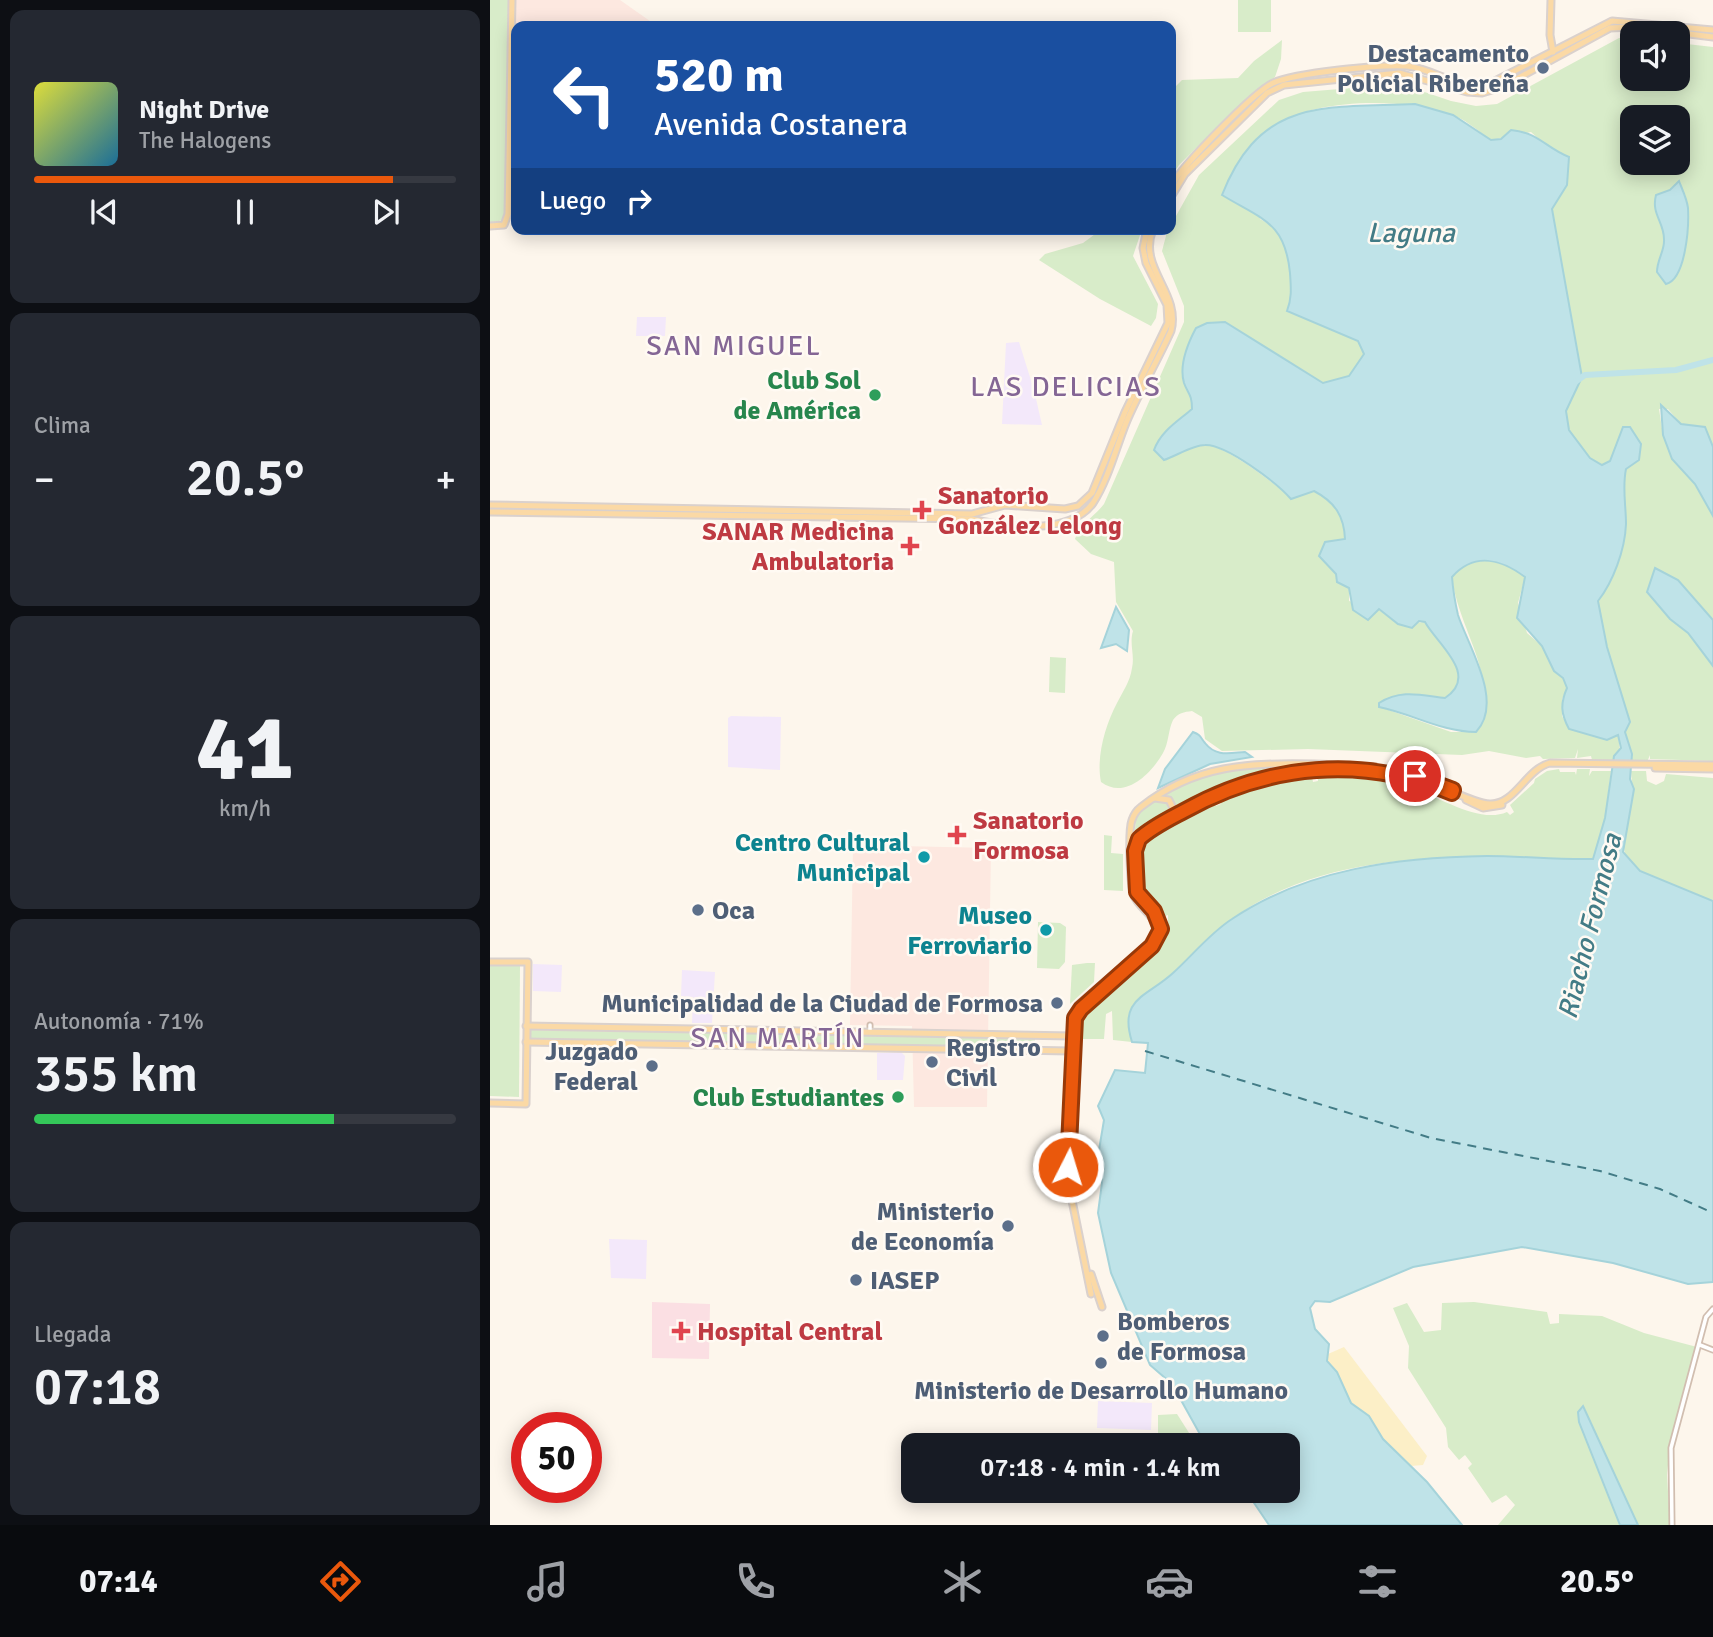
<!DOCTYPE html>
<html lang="es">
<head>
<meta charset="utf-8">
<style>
	:root { --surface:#171b24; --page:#242831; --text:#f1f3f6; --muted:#9ea1a6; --line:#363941; --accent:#ea580c }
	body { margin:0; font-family:Signika,sans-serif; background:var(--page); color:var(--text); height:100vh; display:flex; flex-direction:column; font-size:26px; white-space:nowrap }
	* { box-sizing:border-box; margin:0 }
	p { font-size:23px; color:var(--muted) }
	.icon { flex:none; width:38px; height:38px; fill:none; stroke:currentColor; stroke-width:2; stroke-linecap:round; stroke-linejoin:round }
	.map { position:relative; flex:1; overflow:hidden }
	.panel { display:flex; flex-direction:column; gap:10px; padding:10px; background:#0d0f14; width:490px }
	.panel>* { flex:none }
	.guide { position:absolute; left:21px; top:21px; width:665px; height:214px; border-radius:14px; box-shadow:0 4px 18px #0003; background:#1a4fa0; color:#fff; overflow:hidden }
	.controls { position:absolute; left:1130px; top:21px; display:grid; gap:14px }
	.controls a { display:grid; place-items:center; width:70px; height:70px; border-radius:14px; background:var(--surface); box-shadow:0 4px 18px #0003; font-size:35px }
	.speed { position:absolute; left:21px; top:1412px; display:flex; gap:14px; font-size:35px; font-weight:700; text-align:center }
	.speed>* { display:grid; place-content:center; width:91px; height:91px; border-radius:50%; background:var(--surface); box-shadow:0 4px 18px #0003; line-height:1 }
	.speed .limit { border:10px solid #d22; background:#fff; color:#111 }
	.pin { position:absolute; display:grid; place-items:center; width:60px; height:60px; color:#fff; margin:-30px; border:4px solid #fff; border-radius:50%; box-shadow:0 2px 7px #0007 }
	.me { position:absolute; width:77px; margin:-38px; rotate:5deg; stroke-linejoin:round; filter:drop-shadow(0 0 5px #0008) }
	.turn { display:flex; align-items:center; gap:24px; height:147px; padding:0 28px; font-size:32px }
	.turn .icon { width:91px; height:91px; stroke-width:2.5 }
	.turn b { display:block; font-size:49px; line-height:60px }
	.then { display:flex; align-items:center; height:66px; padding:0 28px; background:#0003; gap:14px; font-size:26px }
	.big { font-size:52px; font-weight:600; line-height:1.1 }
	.panel .card { flex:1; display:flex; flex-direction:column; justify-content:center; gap:10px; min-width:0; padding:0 24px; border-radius:14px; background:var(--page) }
	.panel .dial { align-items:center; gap:0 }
	.dial b { font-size:91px; line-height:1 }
	.song { display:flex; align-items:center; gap:21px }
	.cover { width:84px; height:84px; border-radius:10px; background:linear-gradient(135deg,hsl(60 70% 55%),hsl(200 70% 35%)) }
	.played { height:7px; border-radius:4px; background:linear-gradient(90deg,var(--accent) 85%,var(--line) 85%) }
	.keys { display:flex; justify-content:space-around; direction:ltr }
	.heat { display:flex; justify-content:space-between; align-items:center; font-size:38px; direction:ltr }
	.charge { height:10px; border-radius:5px; background:linear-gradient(90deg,#34c759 71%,var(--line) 0) }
	.trip { position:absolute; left:411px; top:1433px; width:399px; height:70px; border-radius:14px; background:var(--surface); box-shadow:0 4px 18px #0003; font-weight:600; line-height:70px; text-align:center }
	.tabs { display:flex; height:112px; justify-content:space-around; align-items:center; background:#090b0e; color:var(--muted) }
	.tabs .icon { width:49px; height:49px }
	.tabs .current { color:var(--accent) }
	.tabs b { font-size:32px; color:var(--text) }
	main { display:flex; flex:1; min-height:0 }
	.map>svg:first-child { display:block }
	.commercial { fill:#fde8e0 }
	.education { fill:#f3e8fa }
	.medical { fill:#fbdfe3 }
	.green { fill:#d8ecc9; fill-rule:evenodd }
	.sand { fill:#fcefc7 }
	.water { fill:#bfe3e8; stroke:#a5d3da; stroke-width:2 }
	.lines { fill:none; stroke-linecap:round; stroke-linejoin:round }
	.river { stroke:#bfe3e8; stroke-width:6 }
	.ferry { stroke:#437c86; stroke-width:2; stroke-dasharray:9 7; stroke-linecap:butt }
	.minor-casing { stroke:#d1beb0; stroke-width:7 }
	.major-casing { stroke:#dad1cd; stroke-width:9 }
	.minor { stroke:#fff; stroke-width:3.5 }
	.major { stroke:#fbd9a5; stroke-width:5 }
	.route-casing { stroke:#983908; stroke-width:18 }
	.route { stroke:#ea580c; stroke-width:12 }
	.service-dot { fill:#5c6f8a; stroke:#fffaf3; stroke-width:2.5 }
	.leisure-dot { fill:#2e9e5b; stroke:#fffaf3; stroke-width:2.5 }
	.health-dot { fill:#e0444e; stroke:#fffaf3; stroke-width:2.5 }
	.culture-dot { fill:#0f9aa8; stroke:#fffaf3; stroke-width:2.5 }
	.labels { text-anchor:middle; stroke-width:5; stroke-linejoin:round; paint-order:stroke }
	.service-label { font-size:26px; font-weight:bold; fill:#4e5e75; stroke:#fffaf3; text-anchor:end }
	.leisure-label { font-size:26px; font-weight:bold; fill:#27864d; stroke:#fffaf3; text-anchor:end }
	.health-label { font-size:26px; font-weight:bold; fill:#be3a42; stroke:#fffaf3; text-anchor:start }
	.culture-label { font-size:26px; font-weight:bold; fill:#0d838f; stroke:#fffaf3; text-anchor:end }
	.water-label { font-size:28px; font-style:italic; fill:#437c86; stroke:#fffaf3 }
	.neighbourhood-label { font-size:28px; letter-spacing:2px; fill:#846695; stroke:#fffaf3 }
</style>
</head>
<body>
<main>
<section class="panel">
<div class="card">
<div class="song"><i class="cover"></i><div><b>Night Drive</b><p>The Halogens</p></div></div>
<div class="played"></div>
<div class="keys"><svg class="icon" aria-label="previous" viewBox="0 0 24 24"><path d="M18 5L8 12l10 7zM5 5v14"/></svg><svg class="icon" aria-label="pause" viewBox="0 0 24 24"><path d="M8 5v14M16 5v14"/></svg><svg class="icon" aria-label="next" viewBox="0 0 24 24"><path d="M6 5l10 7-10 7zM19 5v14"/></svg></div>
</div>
<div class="card"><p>Clima</p>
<div class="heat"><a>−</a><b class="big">20.5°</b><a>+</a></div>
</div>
<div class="card dial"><b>41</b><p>km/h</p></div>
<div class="card"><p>Autonomía · 71%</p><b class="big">355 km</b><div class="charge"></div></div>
<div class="card"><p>Llegada</p><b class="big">07:18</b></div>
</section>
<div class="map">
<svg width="1223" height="1525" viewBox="0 0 1223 1525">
	<rect width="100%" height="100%" fill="#fdf6ec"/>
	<g class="commercial">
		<path d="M25 0H130L167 26H26V99H23Z"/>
		<path d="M363 845 501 848 497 1107H424L422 1026 360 1025Z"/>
	</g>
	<g class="education">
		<path d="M147 317H176L175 336H146Z"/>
		<path d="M529 342 544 390 552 425 512 424 516 343Z"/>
		<path d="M241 716 291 717 290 770 238 767V718Z"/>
		<path d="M43 964 72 965 71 992 43 991Z"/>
		<path d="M192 970 225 972 222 1023H202L203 997 191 996Z"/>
		<path d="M411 1052 415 1056 413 1080H387V1053Z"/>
		<path d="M119 1239 157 1240 156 1279 121 1278Z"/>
		<path d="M608 1401 662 1403 661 1430 607 1428Z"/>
	</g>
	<path class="medical" d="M162 1302 220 1304 219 1359 162 1358Z"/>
	<g class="green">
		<path d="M0 0H19L15 210 13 220 0 223Z"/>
		<rect x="748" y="0" width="33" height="32"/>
		<path d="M1129 38H1143V79H1188V43L1223 47V447L1215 427 1191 424 1178 409H1169L1173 435 1182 459 1201 475 1223 516V620L1188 580 1165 568 1157 592 1180 619 1198 633 1223 664V761L1160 759V755L1157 762 1141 761 1107 601C1144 558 1127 517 1136 469L1149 460 1131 436 1120 462 1112 465 1100 458 1079 430 1076 411 1091 377 1062 208 1077 185 1061 150 1041 132 1001 140C988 131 974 118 960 114 906 96 796 96 760 147L770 219C777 223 788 229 792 235 803 255 805 291 797 311L868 341 874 354 859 376 833 383 758 336 702 394V409L692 418 674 460C686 456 703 445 715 445 733 444 787 484 801 499L824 491C845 502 854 516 855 539L846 541 829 556 859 588V601L888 609 908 624 935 622C947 644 990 675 955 698 930 695 911 689 889 703L893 708 961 732H986C1012 677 968 631 962 577 984 552 1011 559 1035 577L1028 603 1037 633 1052 646 1073 678 1077 688 1072 699V716L1079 729 1117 740 1128 733 1131 761 1102 760 1101 756 1087 758 1088 749 1085 758 1053 759 1050 756 1036 758 999 751 972 755 818 749 732 751 715 739 712 717 702 711C694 712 688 713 683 720 678 730 679 743 673 753 661 774 635 800 611 782 606 757 615 726 627 703 633 691 640 682 642 668 645 655 639 644 643 631L626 602 624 562 601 554 585 539C589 525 605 516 614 504L694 322V306L672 251 677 232 709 175 789 100 813 92 911 84 961 101 986 106 1007 104ZM1143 117H1188V163H1143Z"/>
		<path d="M792 40 791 59 785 77 740 115 689 165 681 177V91L692 80 748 78 764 61Z"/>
		<path d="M612 229H652L643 256 668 304 666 318 661 326 610 299 549 260 555 254 593 243Z"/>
		<path d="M560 657 576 658 575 693 559 692Z"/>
		<path d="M766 765 825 767C774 772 730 787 686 812L682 799 675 794 719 773Z"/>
		<path d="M1069 769 1070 772H1085L1086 775 1087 769H1100L1099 776 1102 771H1121L1115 818 1103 859C985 858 844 844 742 919 721 934 703 956 683 973 656 998 630 996 642 1042L623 1040 622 1011 616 1014 614 1039H588L589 1016 672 942 678 928V915L672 917 670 910 650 893C639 845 653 838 690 816L692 819 724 802 726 806 731 804 730 800 757 788 727 799 726 796 773 780 768 785 822 777 823 782 828 781V777L886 779 917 786 916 791 922 792 923 788C951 798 990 824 1017 812L1020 815 1024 812 1020 805 1044 783 1045 779 1057 771Z"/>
		<path d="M1141 771H1156L1157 781 1166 785 1174 781 1176 774 1223 778V901L1150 871 1135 856 1133 839 1143 798Z"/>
		<path d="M665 800 677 802 679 814 649 833 644 842 646 816Z"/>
		<path d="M614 835 622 836 621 853 633 854V891L614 890Z"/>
		<path d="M548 922 570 923 576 927 575 962 569 969 547 968Z"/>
		<path d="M597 963H605L604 982 580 1004 582 965Z"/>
		<path d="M0 966H30L29 1097 0 1096Z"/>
		<path d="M39 1030 545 1038V1048L39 1039Z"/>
		<path d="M984 1302 1057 1312 1060 1324 1069 1323V1314L1112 1316 1154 1333 1207 1347 1180 1445 1177 1475 1180 1525H1008L1025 1505 1016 1495 1002 1503 978 1468 982 1464 975 1455 969 1460 958 1447 956 1428 918 1368 919 1346 903 1308 917 1303 934 1332 951 1330 952 1303Z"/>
		<path d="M687 1414 701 1436 668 1434V1415Z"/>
	</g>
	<path class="sand" d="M854 1347 937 1456 933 1465 921 1466 893 1439 881 1419 861 1403 847 1372 836 1359 838 1354Z"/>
	<g class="water">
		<path d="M925 104 963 115 1001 140 1011 139 1021 130C1050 133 1054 147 1079 157L1077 185 1062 209 1092 377 1076 411 1079 430 1100 458 1112 465 1120 461 1133 427H1140L1151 444 1149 460 1136 469C1132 488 1136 505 1136 524 1135 550 1123 582 1108 601L1117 647 1140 722 1135 732 1142 754 1140 779 1144 789 1133 852 1150 871 1223 901V1282L1198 1284 1123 1263 1032 1247 923 1267 840 1302 825 1301 820 1308 825 1329 839 1344 837 1361 847 1372 861 1403 879 1416 893 1439 937 1482 972 1525H779L756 1491H798V1446L716 1445 682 1384 660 1365 621 1273 608 1213 612 1183 608 1156 614 1120 608 1106 625 1070 655 1073 658 1043 642 1042C628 998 657 997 683 973 702 956 720 933 742 919 816 869 909 857 997 856 1032 856 1068 860 1103 859L1115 818 1124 756 1131 748 1128 735 1117 740 1079 729C1071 714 1070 704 1077 688L1073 678 1064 671 1052 646 1027 618 1035 577C1011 559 984 552 962 577 963 590 965 602 968 615 977 644 1015 702 986 732 952 732 923 714 889 707V703C911 689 930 695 955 698 990 675 947 644 935 622L929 621 922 628 908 624 889 609 878 620 863 610 859 588 847 582 846 574 829 556 835 542 855 539C854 516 845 502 824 491L801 499C787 483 736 444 715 445 703 445 686 456 674 460L664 450C671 431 687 422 702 409 702 394 698 394 694 383 689 366 698 343 706 328L717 323 735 322 833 383 859 376 874 354 868 341 797 311C802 298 801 288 800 273 795 222 773 220 732 195 771 96 836 108 925 104Z"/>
		<path d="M1189 181C1192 189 1197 199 1198 208 1199 226 1196 279 1176 284L1167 272C1167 259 1175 251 1174 239 1174 222 1161 214 1166 195L1180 190Z"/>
		<path d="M1171 405 1191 424 1215 427 1223 447V516L1205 484 1182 459 1173 435Z"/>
		<path d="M1165 568 1188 580 1223 620V666L1198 633 1180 619 1157 592Z"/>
		<path d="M626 607 639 630 637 651 626 644 611 648Z"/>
		<path d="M703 732C711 735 710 737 715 743 726 757 739 753 755 752L762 757 720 764 668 788 675 769Z"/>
		<path d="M1093 1406 1148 1525H1130L1089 1422 1088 1412Z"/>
	</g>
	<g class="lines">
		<path class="river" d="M1085 382 1095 375 1186 370 1223 360"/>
		<path class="ferry" d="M655 1051 941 1138 1110 1171 1170 1189 1223 1213"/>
		<g class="minor-casing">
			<g id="minor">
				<path d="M380 1032V1025"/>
				<path d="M1210 1345 1223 1350"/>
				<path d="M1182 1525 1181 1448 1216 1317 1223 1309"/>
			</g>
		</g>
		<g class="major-casing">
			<g id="major">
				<path d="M1061 0 1060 35 1063 52"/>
				<path d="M681 186C692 166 764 92 783 83 805 73 892 64 917 66 944 69 968 89 995 86L1122 21 1223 30"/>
				<path d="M681 197 695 174 777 93 794 85 909 73 977 92 992 93 1012 87 1120 28 1143 27 1223 37"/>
				<path d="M0 226 14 225 18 214 22 0"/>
				<path d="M0 505 482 514 515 505 575 509 588 506 602 493 635 412 678 323 677 305 656 263 653 248 657 229"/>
				<path d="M0 512 481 519C515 527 579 536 603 503 618 480 626 448 636 423 649 392 667 362 681 331 691 292 647 268 663 229"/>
				<path d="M1165 768 1223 769"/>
				<path d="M665 798 679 800 683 808 680 817"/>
				<path d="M976 800 993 808 1012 805"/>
				<path d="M0 962H38L36 1104 0 1103"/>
				<path d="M36 1026 582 1036"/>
				<path d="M36 1042 580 1051"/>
				<path d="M580 1051C589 1042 582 1027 587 1014L662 946C684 920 659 914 648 894 642 882 643 851 649 839 660 828 676 821 690 813 743 784 798 767 859 769"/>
				<path d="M601 1274 612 1307"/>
				<path d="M601 1294 575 1166 581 1016 588 1005 661 942C676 918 652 914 644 896 640 886 638 831 642 820 644 814 647 810 651 807 706 764 758 763 824 764 858 765 892 767 925 776 945 782 983 804 1000 804 1025 805 1036 769 1060 763L1223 765"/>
			</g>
		</g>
		<use href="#minor" class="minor"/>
		<use href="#major" class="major"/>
	</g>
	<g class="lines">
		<g class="route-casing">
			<path id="route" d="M578 1167 585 1018 591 1009 662 946 671 929 664 911 647 892 645 851 649 839C662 827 679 819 694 811 778 764 873 755 962 793L963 790 925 776"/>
		</g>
		<use href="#route" class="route"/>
	</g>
	<g class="service-dot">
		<circle cx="1053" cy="68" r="7"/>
		<circle cx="208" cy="910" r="7"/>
		<circle cx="567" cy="1003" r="7"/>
		<circle cx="442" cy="1062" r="7"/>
		<circle cx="162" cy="1066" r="7"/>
		<circle cx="518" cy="1226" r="7"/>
		<circle cx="366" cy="1280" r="7"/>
		<circle cx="613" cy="1336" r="7"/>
		<circle cx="611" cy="1363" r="7"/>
	</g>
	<g class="leisure-dot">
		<circle cx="385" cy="395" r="7"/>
		<circle cx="408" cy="1097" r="7"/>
	</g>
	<g class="health-dot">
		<path d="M428.5 499.5h7v7h7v7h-7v7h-7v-7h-7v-7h7z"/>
		<path d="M416.5 535.5h7v7h7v7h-7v7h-7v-7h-7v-7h7z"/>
		<path d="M463.5 824.5h7v7h7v7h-7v7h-7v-7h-7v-7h7z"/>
		<path d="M187.5 1320.5h7v7h7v7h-7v7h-7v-7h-7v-7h7z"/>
	</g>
	<g class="culture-dot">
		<circle cx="434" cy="857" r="7"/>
		<circle cx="556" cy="930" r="7"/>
	</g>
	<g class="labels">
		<g class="service-label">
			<text x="1039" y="62">Destacamento<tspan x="1039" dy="30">Policial Ribereña</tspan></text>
			<text x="222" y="919" text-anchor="start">Oca</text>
			<text x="553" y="1012">Municipalidad de la Ciudad de Formosa</text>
			<text x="456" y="1056" text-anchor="start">Registro<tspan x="456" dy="30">Civil</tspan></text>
			<text x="148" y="1060">Juzgado<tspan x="148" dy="30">Federal</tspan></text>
			<text x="504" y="1220">Ministerio<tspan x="504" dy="30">de Economía</tspan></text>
			<text x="380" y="1289" text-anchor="start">IASEP</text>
			<text x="627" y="1330" text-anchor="start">Bomberos<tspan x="627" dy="30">de Formosa</tspan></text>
			<text x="611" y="1399" text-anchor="middle">Ministerio de Desarrollo Humano</text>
		</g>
		<g class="leisure-label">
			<text x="371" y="389">Club Sol<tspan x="371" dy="30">de América</tspan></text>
			<text x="394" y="1106">Club Estudiantes</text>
		</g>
		<g class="health-label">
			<text x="448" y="504">Sanatorio<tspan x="448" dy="30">González Lelong</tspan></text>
			<text x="404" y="540" text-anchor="end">SANAR Medicina<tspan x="404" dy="30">Ambulatoria</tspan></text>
			<text x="483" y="829">Sanatorio<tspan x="483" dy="30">Formosa</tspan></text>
			<text x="207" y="1340">Hospital Central</text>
		</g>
		<g class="culture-label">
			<text x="420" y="851">Centro Cultural<tspan x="420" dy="30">Municipal</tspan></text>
			<text x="542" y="924">Museo<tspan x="542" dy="30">Ferroviario</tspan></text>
		</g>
		<g class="water-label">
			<text x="921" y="242">Laguna</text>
			<text transform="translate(1099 926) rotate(-76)" y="10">Riacho Formosa</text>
		</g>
		<g class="neighbourhood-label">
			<text x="244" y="355">SAN MIGUEL</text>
			<text x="576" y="396">LAS DELICIAS</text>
			<text x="288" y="1047">SAN MARTÍN</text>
		</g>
	</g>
</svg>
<div class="controls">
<a><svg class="icon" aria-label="sound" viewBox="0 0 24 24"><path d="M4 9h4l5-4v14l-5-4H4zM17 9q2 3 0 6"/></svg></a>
<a><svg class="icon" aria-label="layers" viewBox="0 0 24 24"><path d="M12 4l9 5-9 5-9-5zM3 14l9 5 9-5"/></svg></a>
</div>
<div class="speed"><div class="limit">50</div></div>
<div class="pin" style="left:925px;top:776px;background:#d93025"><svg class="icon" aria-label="arrive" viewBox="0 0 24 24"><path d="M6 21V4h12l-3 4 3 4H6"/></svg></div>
<svg class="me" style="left:578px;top:1167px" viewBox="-20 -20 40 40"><circle r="17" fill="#ea580c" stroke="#fff" stroke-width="3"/><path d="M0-11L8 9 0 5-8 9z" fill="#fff"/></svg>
<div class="trip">07:18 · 4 min · 1.4 km</div>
<div class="guide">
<div class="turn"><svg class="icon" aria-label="left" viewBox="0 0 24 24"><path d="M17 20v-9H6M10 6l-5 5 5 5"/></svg><div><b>520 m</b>Avenida Costanera</div></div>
<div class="then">Luego<svg class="icon" aria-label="right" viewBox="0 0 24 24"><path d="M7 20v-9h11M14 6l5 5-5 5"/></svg></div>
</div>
</div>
</main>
<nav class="tabs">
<b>07:14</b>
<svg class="icon current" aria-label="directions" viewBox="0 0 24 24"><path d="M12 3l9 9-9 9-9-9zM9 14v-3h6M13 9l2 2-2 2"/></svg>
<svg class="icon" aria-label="music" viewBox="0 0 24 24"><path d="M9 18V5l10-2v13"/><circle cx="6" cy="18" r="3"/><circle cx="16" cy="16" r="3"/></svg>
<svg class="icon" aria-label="phone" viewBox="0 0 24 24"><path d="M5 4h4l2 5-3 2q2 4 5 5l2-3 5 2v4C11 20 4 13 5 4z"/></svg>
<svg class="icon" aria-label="climate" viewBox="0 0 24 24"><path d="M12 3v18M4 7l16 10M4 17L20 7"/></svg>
<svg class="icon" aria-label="car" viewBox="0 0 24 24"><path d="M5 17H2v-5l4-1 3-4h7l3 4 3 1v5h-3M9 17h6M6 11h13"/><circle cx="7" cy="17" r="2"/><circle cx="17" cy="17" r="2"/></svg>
<svg class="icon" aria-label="filters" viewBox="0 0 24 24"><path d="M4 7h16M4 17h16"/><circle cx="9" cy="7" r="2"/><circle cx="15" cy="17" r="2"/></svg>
<b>20.5°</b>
</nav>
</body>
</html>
